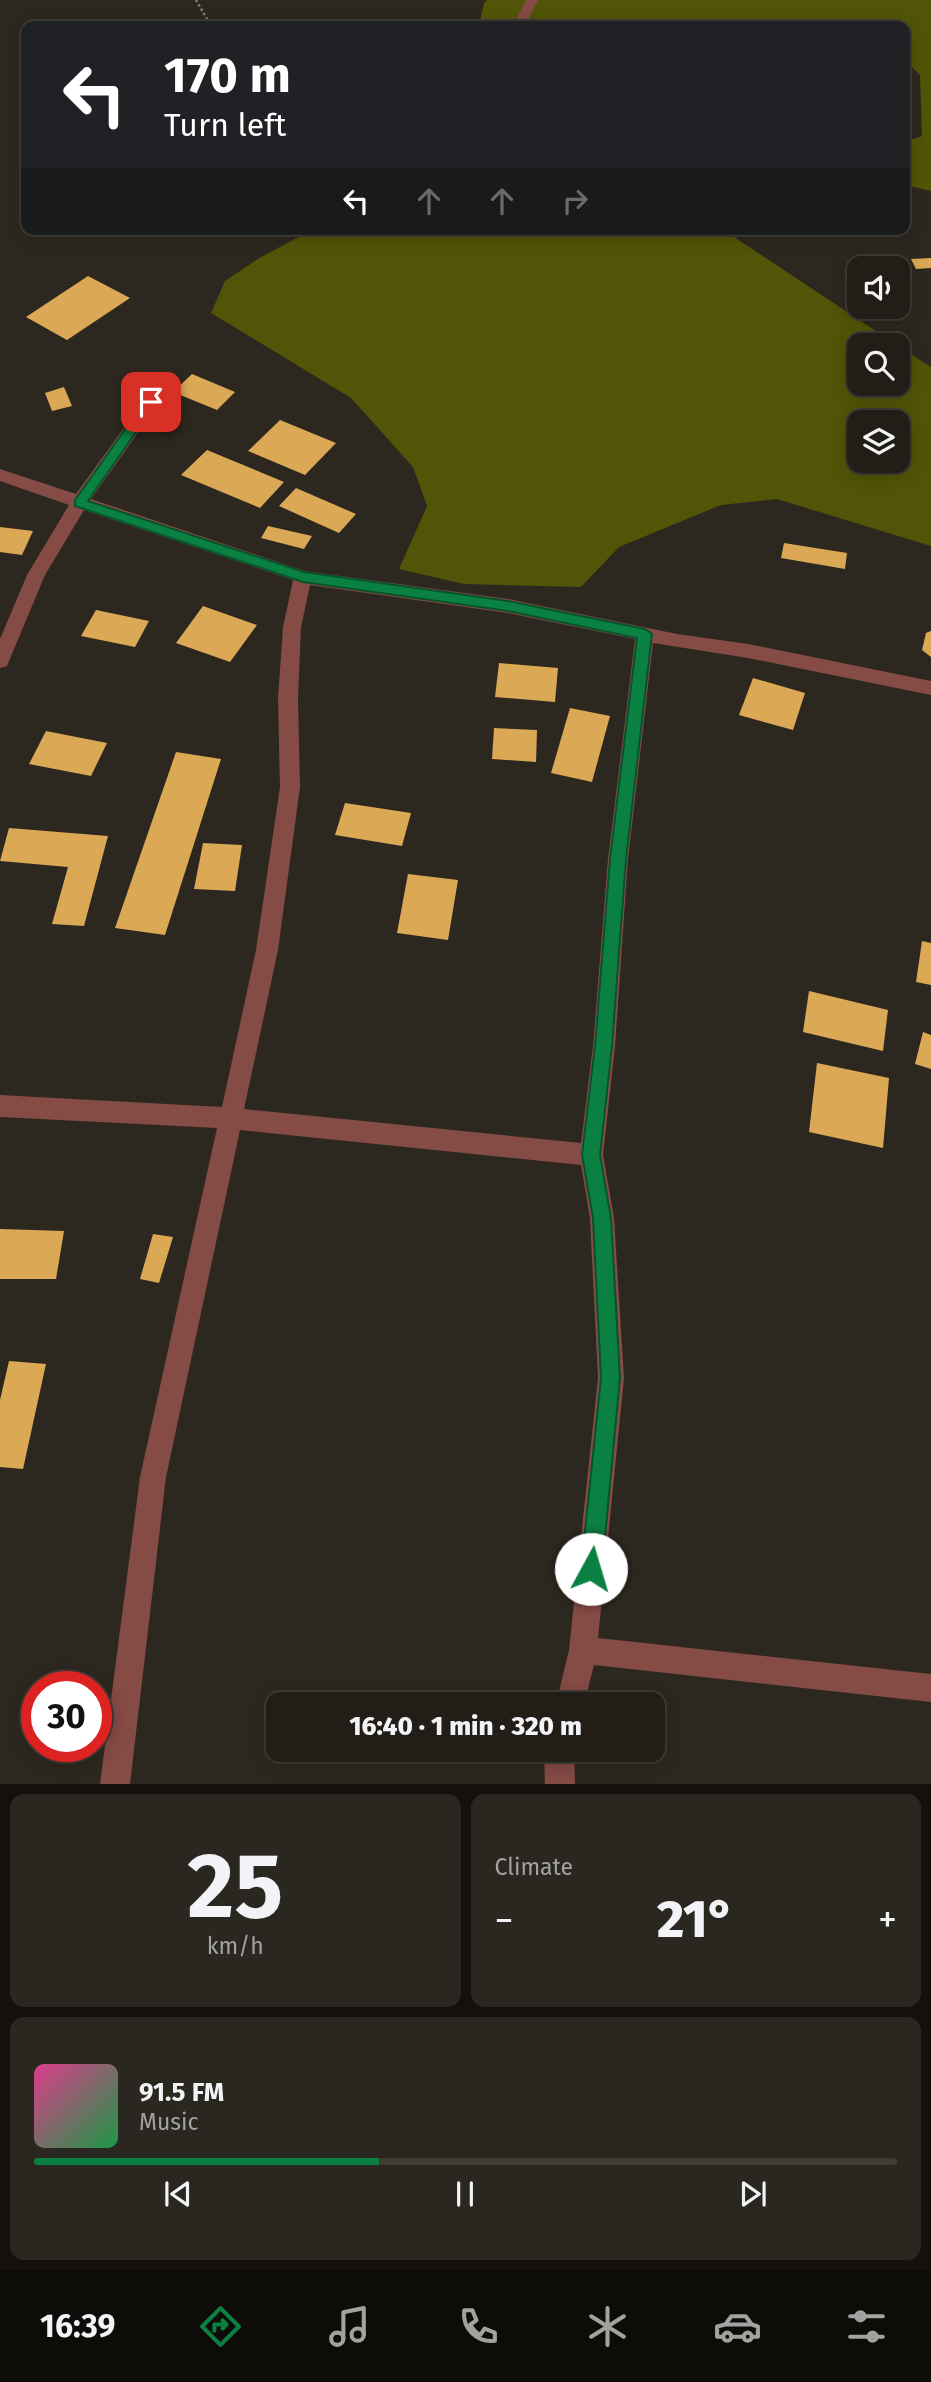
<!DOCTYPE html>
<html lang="en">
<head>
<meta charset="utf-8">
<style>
	:root { --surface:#221e17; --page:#2a2720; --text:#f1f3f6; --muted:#a2a2a1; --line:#3f3c36; --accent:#0b8043 }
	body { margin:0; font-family:"Fira Sans",sans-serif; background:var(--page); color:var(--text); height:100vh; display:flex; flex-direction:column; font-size:26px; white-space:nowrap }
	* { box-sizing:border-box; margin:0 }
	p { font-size:23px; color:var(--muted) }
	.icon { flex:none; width:38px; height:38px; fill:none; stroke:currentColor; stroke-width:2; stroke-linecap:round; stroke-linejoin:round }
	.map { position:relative; height:1784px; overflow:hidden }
	.details { display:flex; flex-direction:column; gap:10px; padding:10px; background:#13100d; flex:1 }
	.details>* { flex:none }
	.banner { position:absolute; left:21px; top:21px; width:889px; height:214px; border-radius:14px; box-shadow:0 4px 18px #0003,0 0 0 2px var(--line); background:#202124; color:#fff; overflow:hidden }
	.tools { position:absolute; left:847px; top:256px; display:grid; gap:14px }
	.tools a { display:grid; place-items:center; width:63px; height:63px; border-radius:14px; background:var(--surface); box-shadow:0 4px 18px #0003,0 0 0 2px var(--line); font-size:35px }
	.speed { position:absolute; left:21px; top:1671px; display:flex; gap:14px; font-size:35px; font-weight:700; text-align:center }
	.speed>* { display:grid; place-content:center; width:91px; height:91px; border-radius:50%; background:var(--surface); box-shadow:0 4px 18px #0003,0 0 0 2px var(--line); line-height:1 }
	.speed .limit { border:10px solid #d22; background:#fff; color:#111 }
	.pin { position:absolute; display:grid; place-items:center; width:60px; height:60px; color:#fff; margin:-30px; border-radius:14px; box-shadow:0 4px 10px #0006 }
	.me { position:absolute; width:77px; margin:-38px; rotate:6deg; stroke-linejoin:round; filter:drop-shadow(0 0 5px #0008) }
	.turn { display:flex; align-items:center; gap:24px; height:147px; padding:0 28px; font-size:32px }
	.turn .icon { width:91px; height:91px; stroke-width:2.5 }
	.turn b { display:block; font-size:49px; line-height:60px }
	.lanes { display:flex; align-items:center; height:66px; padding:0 28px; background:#0003; justify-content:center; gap:35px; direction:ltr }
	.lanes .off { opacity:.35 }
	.big { font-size:52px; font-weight:800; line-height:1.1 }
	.details .tile { flex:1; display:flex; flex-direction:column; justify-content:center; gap:10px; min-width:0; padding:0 24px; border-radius:14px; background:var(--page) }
	.details .dial { align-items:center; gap:0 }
	.dial b { font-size:91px; line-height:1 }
	.song { display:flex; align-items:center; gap:21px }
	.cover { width:84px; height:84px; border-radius:10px; background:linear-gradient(135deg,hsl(330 70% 55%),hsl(140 70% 35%)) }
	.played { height:7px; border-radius:4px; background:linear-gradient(90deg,var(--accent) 40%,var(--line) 40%) }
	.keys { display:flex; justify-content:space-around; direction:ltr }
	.heat { display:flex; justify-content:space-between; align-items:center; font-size:38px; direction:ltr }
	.details .tiles { flex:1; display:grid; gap:10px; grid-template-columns:1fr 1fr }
	.tile:last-child { grid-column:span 2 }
	.trip { position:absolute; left:266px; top:1692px; width:399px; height:70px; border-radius:14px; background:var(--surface); box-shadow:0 4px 18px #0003,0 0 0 2px var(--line); font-weight:800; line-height:70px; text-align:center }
	.dock { display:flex; height:112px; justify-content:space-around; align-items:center; background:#0e0c09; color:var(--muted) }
	.dock .icon { width:49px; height:49px }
	.dock .selected { color:var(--accent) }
	.dock b { font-size:32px; color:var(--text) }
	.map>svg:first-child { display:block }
	.green { fill:#525507; fill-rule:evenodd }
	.building { fill:#dba855 }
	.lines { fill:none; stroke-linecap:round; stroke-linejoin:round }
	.path { stroke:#817c75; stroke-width:2.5; stroke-dasharray:2.5 2.5; stroke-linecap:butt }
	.street { fill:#854b45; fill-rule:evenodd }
	.route { fill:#0b8043; stroke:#07532c; stroke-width:2 }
</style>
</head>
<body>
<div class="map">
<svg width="931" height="1784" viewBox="0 0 931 1784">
	<rect width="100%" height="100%" fill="#2d281f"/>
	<g class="green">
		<path d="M487 0H931V191L905 185V142L922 136 920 75 905 60V26H479L484 3Z"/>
		<path d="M314 229H722L897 345H859V383H898V346L931 367V546L777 499 721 505 619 547 581 587 464 584 399 569 427 506 413 467 351 398 211 313 225 281 261 257ZM859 422H898V460H859Z"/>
	</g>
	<g class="building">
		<path d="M931 258V268L916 269 911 259Z"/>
		<path d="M88 276 130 298 67 340 26 317Z"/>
		<path d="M192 374 235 392 217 410 173 392Z"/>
		<path d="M64 387 72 406 52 411 45 393Z"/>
		<path d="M280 420 336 443 305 475 248 451Z"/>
		<path d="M207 450 284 482 260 508 181 475Z"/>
		<path d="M296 488 356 514 339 533 279 506Z"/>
		<path d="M268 526 312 536 304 549 261 538Z"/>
		<path d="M0 527 33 531 22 555 0 552Z"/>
		<path d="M784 543 847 553 845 569 781 558Z"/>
		<path d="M203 606 257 625 230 662 176 643Z"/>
		<path d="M96 610 149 621 135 647 81 636Z"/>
		<path d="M931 631V657L922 650 926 633Z"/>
		<path d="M499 663 558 668 555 702 495 697Z"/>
		<path d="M753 678 805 693 793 730 739 715Z"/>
		<path d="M570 708 610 716 592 782 551 773Z"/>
		<path d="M494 728 537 730 536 762 492 759Z"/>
		<path d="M46 731 107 743 91 776 29 764Z"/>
		<path d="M176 752 221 759 165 935 115 928Z"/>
		<path d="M345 803 411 813 402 846 335 835Z"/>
		<path d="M9 828 108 836 84 926 52 924 68 867 0 861Z"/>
		<path d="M203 843 242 845 235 891 194 889Z"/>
		<path d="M408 874 458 880 448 940 397 933Z"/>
		<path d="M922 941 931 943V985L916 982Z"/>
		<path d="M809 991 888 1010 883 1051 803 1032Z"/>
		<path d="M923 1032 931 1035V1069L915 1064Z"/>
		<path d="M817 1063 889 1078 883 1148 809 1132Z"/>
		<path d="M0 1229 64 1231 56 1279H0Z"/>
		<path d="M153 1234 173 1237 159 1283 140 1279Z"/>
		<path d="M9 1361 46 1364 23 1469 0 1467V1400Z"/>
	</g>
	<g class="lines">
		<path class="path" d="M196 0 211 26"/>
		<g class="street">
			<path d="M526 0H538L525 26H513Z"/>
			<path d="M151 398 159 403 91 499 304 571 508 599 677 634 748 644 931 681V695L748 658 653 643 628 859 615 1046 603 1155 614 1218 624 1378 598 1638 931 1674V1702L594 1665 584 1704H556L569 1650 598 1378 590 1218 581 1165 240 1130 166 1477 130 1784H100L140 1477 217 1128 0 1117V1095L222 1107 256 950 280 787 278 698 283 627 293 580 84 510 45 575 9 661 7 666 0 668V639L27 575 69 505 0 481V469L76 494 145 399ZM310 585 508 613 635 639 608 859 593 1046 581 1143 244 1109 278 950 300 787 298 698 301 627Z"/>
			<path d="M544 1750H574L575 1784H545Z"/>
		</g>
	</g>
	<path class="route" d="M151 398 157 402 88 501 304 572 508 601 645 629 652 634 626 859 612 1046 600 1155 611 1218 620 1378 602 1569 599 1576 591 1579 584 1576 581 1569 601 1378 593 1218 582 1155 595 1046 610 859 637 638 508 611 303 582 75 506V500L146 400Z"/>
</svg>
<div class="tools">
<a><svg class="icon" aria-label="sound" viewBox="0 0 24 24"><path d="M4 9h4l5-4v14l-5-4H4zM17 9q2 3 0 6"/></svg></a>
<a><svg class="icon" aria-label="search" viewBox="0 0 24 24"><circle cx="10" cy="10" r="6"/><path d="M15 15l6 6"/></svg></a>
<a><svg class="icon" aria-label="layers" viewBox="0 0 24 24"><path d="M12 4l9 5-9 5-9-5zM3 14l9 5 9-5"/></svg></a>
</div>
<div class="speed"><div class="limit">30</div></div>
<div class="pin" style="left:151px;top:402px;background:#d93025"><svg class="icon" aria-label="arrive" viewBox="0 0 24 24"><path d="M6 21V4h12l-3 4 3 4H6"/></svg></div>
<svg class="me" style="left:591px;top:1569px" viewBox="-20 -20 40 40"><circle r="19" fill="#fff"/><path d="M0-13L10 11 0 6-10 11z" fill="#0b8043"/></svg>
<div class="trip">16:40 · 1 min · 320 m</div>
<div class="banner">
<div class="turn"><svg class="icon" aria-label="left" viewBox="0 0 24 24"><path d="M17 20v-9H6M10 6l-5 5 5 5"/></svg><div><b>170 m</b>Turn left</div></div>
<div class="lanes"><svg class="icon" aria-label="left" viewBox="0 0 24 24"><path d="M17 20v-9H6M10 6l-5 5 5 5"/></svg><svg class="icon off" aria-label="ahead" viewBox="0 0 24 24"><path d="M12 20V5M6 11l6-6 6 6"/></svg><svg class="icon off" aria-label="ahead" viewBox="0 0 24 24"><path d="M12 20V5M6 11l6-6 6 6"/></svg><svg class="icon off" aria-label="right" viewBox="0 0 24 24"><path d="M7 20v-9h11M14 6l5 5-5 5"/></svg></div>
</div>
</div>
<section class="details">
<div class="tiles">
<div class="tile dial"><b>25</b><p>km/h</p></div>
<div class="tile"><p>Climate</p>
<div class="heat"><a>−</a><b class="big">21°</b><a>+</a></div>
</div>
<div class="tile">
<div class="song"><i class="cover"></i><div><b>91.5 FM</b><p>Music</p></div></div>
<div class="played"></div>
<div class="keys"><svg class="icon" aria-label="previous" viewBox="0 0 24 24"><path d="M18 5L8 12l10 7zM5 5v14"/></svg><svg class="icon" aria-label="pause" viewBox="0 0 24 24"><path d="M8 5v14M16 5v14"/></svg><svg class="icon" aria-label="next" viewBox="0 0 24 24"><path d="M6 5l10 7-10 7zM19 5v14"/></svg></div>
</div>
</div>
</section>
<nav class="dock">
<b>16:39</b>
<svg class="icon selected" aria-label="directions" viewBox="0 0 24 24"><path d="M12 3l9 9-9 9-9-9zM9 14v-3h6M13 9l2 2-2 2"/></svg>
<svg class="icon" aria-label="music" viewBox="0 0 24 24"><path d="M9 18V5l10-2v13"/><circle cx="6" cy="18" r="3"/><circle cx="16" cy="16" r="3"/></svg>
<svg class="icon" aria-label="phone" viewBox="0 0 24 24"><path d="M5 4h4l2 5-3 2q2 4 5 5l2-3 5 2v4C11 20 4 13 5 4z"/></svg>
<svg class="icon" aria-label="climate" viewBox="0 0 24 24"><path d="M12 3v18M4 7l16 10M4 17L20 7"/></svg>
<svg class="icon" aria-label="car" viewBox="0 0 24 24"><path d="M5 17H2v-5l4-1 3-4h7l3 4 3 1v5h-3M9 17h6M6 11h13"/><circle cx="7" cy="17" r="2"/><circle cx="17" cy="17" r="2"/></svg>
<svg class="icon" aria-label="filters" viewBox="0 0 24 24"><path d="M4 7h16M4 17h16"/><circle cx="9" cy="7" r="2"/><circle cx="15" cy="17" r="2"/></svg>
</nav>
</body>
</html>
